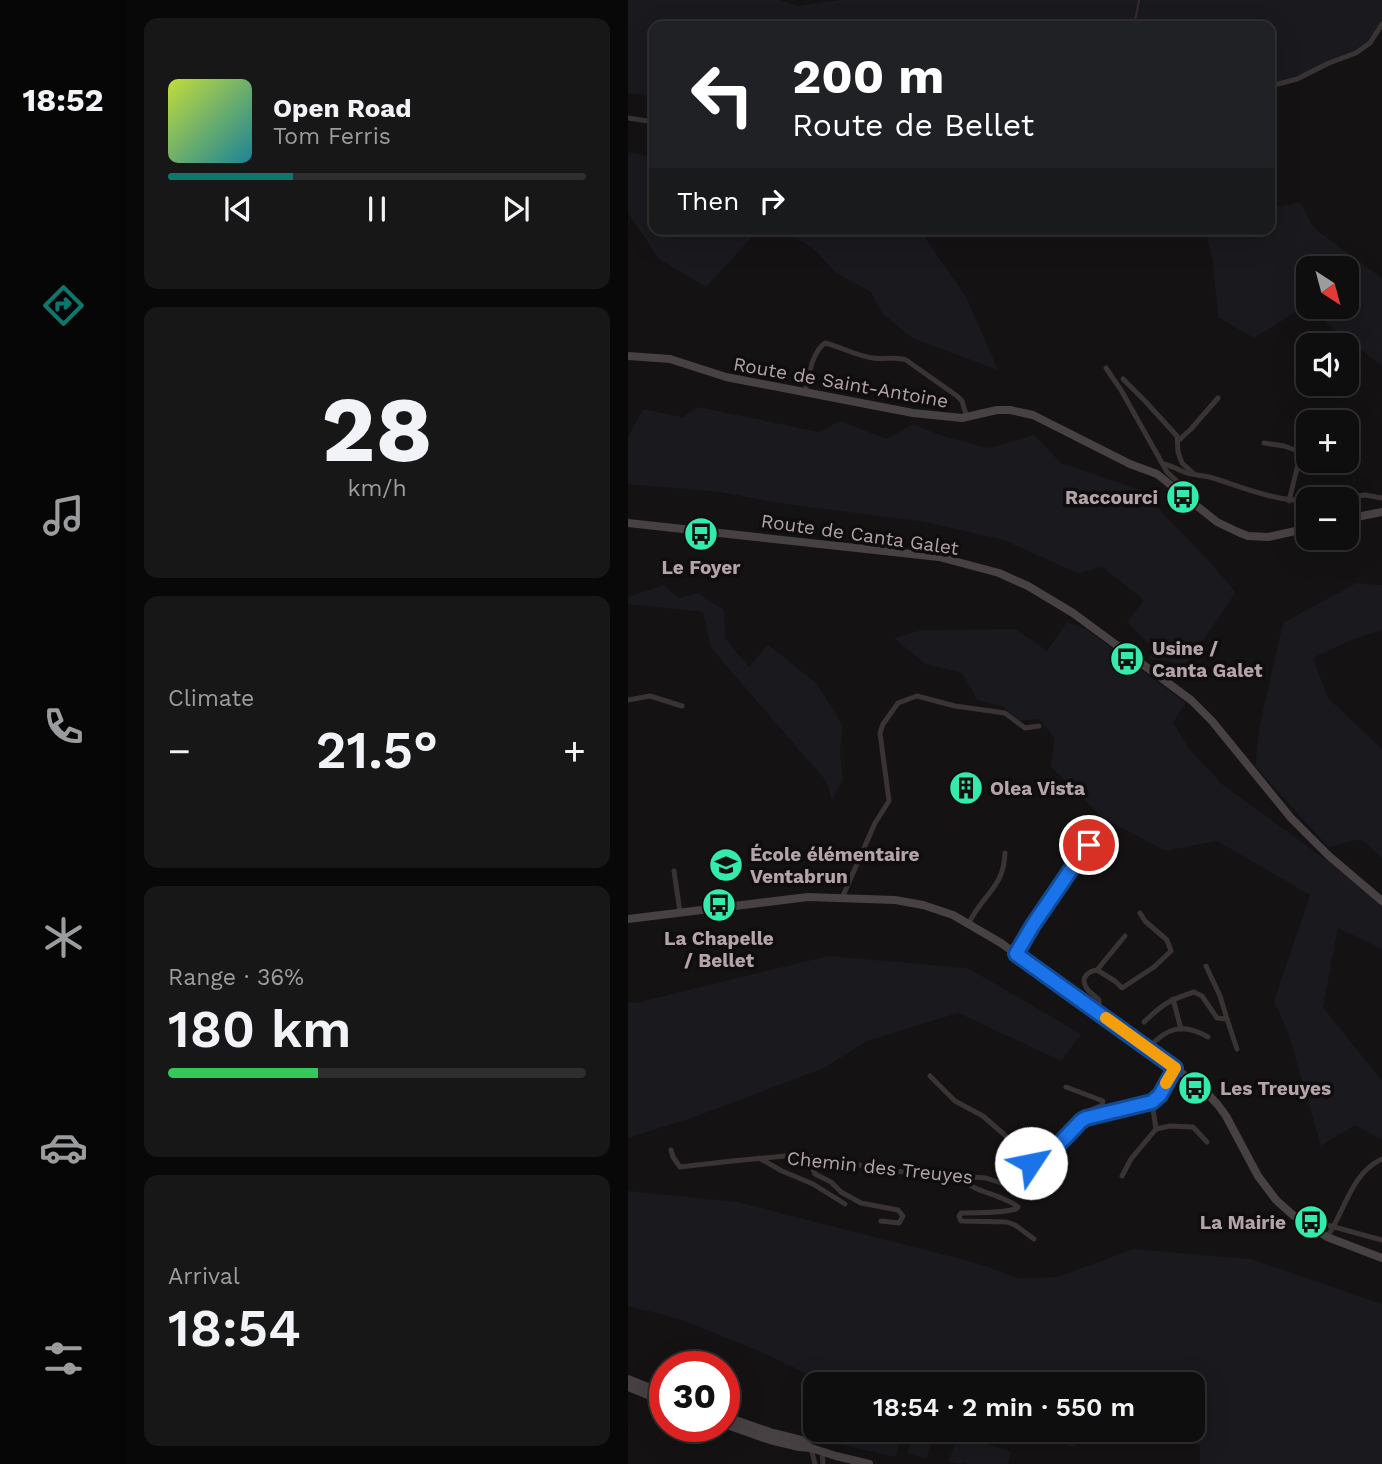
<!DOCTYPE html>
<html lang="en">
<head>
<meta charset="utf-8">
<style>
	:root { --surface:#0f0e0e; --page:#181717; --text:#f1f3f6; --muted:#9b9c9e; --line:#2f2e2e; --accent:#0f766e }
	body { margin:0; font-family:"Work Sans",sans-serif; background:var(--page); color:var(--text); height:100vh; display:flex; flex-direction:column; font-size:26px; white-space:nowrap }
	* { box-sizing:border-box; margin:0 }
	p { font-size:23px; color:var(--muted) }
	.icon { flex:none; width:38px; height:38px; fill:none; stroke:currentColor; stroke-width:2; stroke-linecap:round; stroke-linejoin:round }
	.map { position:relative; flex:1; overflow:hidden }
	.sheet { display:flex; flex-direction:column; gap:18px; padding:18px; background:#080808; width:502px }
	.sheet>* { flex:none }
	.top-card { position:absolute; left:21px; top:21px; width:626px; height:214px; border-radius:14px; box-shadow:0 7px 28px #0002,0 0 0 2px var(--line); background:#202124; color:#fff; overflow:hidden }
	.needle { width:46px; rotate:144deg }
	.fabs { position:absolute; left:668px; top:256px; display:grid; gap:14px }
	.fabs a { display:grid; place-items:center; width:63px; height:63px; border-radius:14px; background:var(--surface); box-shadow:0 7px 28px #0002,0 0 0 2px var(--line); font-size:35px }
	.speed { position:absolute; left:21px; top:1351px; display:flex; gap:14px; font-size:35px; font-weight:700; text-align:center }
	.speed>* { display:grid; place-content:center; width:91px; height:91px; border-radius:50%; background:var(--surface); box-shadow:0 7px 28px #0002,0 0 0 2px var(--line); line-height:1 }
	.speed .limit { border:10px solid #d22; background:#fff; color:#111 }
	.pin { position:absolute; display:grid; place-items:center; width:60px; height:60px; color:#fff; margin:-30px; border:4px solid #fff; border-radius:50%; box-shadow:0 2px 7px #0007 }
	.me { position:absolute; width:77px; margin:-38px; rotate:56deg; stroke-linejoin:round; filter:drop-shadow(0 0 5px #0008) }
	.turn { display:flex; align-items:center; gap:24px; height:147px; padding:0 28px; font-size:32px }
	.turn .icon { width:91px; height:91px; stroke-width:2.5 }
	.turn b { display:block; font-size:49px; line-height:60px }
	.then { display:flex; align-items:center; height:66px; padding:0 28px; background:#0003; gap:14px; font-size:26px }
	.big { font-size:52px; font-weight:600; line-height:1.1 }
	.sheet .card { flex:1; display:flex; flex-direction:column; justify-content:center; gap:10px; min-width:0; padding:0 24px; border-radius:14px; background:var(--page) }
	.sheet .dial { align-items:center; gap:0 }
	.dial b { font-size:91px; line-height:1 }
	.song { display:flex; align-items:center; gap:21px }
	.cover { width:84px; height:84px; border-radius:10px; background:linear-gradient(135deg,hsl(70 70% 55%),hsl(190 70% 35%)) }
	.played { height:7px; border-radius:4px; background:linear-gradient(90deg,var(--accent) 30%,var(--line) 30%) }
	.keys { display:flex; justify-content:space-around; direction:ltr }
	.heat { display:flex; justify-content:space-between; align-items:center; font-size:38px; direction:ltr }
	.charge { height:10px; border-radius:5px; background:linear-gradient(90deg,#34c759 36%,var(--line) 0) }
	.trip { position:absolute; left:175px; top:1372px; width:402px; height:70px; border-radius:14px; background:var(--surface); box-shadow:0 7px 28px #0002,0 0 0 2px var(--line); font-weight:600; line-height:70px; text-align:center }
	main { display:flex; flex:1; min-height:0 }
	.tab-bar { display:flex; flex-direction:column; width:126px; justify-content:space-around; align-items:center; background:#060606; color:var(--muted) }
	.tab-bar .icon { width:49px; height:49px }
	.tab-bar .current { color:var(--accent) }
	.tab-bar b { font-size:32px; color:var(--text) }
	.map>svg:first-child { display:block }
	.green { fill:#19191e; fill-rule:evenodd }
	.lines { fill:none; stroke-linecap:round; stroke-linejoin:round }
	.stream { stroke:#372931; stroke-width:2 }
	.street { stroke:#393334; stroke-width:5 }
	.secondary { stroke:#484143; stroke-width:8 }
	.route-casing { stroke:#114b97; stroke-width:18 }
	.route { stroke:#1a73e8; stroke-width:12 }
	.slow { stroke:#f59e0b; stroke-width:12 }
	.labels { text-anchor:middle; stroke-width:7; stroke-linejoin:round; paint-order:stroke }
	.street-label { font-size:19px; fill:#b4a4a9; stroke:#0f0d0d }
	.poi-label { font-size:19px; font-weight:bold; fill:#b4a4a9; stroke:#0f0d0d; text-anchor:start }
</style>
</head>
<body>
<main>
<nav class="tab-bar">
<b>18:52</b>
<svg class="icon current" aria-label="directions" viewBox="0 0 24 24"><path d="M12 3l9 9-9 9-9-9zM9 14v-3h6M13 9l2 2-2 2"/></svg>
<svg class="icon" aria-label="music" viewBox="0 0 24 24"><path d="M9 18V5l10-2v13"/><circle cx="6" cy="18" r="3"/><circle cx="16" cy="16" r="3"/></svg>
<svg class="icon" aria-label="phone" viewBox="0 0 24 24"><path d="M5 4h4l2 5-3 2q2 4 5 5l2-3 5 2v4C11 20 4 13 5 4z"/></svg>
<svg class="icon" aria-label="climate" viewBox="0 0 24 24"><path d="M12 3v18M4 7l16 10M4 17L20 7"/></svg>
<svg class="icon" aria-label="car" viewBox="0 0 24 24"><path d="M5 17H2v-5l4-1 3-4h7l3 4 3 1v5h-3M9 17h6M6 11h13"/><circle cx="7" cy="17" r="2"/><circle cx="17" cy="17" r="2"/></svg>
<svg class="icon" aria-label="filters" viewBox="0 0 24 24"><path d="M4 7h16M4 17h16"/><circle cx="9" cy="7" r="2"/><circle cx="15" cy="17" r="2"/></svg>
</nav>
<section class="sheet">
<div class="card">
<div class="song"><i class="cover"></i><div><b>Open Road</b><p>Tom Ferris</p></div></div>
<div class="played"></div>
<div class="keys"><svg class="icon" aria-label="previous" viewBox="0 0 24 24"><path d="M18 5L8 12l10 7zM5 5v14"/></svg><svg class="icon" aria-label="pause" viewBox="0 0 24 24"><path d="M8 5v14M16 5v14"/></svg><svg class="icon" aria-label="next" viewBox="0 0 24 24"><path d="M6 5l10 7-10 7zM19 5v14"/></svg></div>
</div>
<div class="card dial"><b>28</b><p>km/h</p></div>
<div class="card"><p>Climate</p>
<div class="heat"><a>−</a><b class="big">21.5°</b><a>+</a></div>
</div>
<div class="card"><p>Range · 36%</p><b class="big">180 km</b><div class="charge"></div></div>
<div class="card"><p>Arrival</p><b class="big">18:54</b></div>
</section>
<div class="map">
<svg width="754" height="1464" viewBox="0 0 754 1464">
	<rect width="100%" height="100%" fill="#141212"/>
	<g class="green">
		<path d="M0 0H151L170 6 211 0H754C754 8 754 20 754 28 745 57 669 75 642 84V26H26V97L0 93Z"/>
		<path d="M0 152 26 157V229H291L338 297 370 370 284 338 255 314 243 292 208 273 187 250 160 232 125 236 78 287 31 259 0 213Z"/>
		<path d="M642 192 648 207 672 202 686 228 754 278V366L677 306 626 338 590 317 585 263 577 229H642ZM681 268H719V306H681Z"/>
		<path d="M71 407 191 432 212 421 259 439 285 424 312 435 360 448 406 435 433 463 513 490 580 560 608 592 559 664 521 659 524 647 499 622 516 600 474 567 449 573 375 540 297 522 151 503 91 492 0 484V438L15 409 54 417Z"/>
		<path d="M728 583 754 585V630L723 640 685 658 700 698 754 749V858L733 839 700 847 627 766 632 724 655 623Z"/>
		<path d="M35 585 51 598 71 593 96 610 97 638 121 667 140 644 189 684 215 726 212 752 215 780 204 800 198 781 83 648 75 612 0 604V597Z"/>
		<path d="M439 622 458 629 558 703 545 723 562 750 595 785 701 862 754 905V949L710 928 695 1007 754 1081V1140L727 1125 693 1146 660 1032 646 1001 682 895 589 841 537 851 475 818 423 767 426 737 410 719 391 721 376 707 349 700 334 673 297 664 266 638 294 630 388 629 419 651Z"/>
		<path d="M200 956 340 968 453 1034 433 1061 330 1013 239 1041 196 1068 64 1118 0 1138V1002L7 1003Z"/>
		<path d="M0 1191 109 1202 349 1263 390 1278 430 1277 505 1249 623 1259 754 1304V1464H572V1446L547 1430H565V1384H201L133 1352 52 1319 0 1306Z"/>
		<path d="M196 1430H274L268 1457 193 1440Z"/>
		<path d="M291 1430 306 1435 298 1459 279 1453 283 1441 287 1442Z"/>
		<path d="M400 1430H480L444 1447Z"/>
		<path d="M338 1437 384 1452 379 1464H339L338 1462 330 1464 321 1462C324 1450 326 1442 338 1437Z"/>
	</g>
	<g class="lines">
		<path class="stream" d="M506 26 511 0"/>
		<g class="street">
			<path d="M642 86 669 79 701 63 728 53 742 43 754 24"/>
			<path d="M0 118 26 122"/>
			<path d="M478 368 493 390 539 472 552 484 550 490"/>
			<path d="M495 379 517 401 549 436 550 452 554 463 565 473"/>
			<path d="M177 392C181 377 183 353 197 343 213 347 229 356 245 358 257 360 267 356 278 360L329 396 334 401 339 418"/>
			<path d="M550 441 563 429 590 398"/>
			<path d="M636 443 656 446 673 452 661 501"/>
			<path d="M535 464C543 465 548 469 556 472 566 476 578 475 588 479 619 489 648 501 681 501"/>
			<path d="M711 499 737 495 754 498"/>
			<path d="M0 700 22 696 54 706"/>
			<path d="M46 871 52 912"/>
			<path d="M214 898 247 823 261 801 252 733 255 724 270 703 289 696 327 706 377 713 397 728 411 726"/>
			<path d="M341 923C354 895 376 888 377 853"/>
			<path d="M389 954 405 925 448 862 456 847 468 845 482 849"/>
			<path d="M578 966 592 996 599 1019"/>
			<path d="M469 970 497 936"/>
			<path d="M545 999 553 1029"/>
			<path d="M467 1012 471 1007V1000C467 995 460 992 458 987 452 977 461 971 469 970L487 981 494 988 526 967 543 951 539 940 517 921 512 913"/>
			<path d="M516 1022C535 1004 541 1000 566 992L574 996 589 1018 599 1019 609 1049"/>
			<path d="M521 1048C538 1027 556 1023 580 1037"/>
			<path d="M302 1076 327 1101 355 1116 387 1144"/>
			<path d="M438 1087 475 1101 474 1105 452 1115 451 1118 453 1121"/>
			<path d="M528 1129 542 1126 565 1127 579 1142"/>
			<path d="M43 1150 45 1157 52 1167 104 1161 157 1156H179L265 1171 358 1178 382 1186C395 1176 385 1160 385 1146L390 1143C397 1149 400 1164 410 1165L453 1121 466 1116 524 1102 532 1095 547 1068"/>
			<path d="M179 1156 187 1174 203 1182 213 1192 233 1203 270 1210 275 1216 271 1223 253 1221"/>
			<path d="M131 1158 154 1171 185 1184 217 1204"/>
			<path d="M494 1176 503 1159 528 1129 524 1102"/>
			<path d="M339 1177C339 1179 339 1182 340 1183 345 1191 378 1196 390 1207L388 1209C370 1214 352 1212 333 1213L331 1216 333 1221 379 1222 387 1225 406 1239"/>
			<path d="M688 1231 693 1226 699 1225 754 1240"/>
			<path d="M699 1237C717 1211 723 1173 754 1159"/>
			<path d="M183 1448 187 1464"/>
			<path d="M194 1451 195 1464"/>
		</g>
		<g class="secondary">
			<path d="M0 356 42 359 98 377 285 413 334 418 369 410H382L405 415 502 464 529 474 589 522 610 532 620 536 640 537 681 528"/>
			<path d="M719 519 754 512"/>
			<path d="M0 523 311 557 371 573 400 586 445 613 563 700 584 721 663 818 701 856 754 901"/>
			<path d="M0 919 180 897 267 900 295 905 325 915 373 943 418 976 521 1048 577 1091 590 1105 598 1116 630 1176 648 1200 666 1216 699 1237 754 1258"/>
			<path d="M0 1379 37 1394"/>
			<path d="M0 1387 37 1402"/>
			<path d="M96 1416 145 1433 173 1440 183 1448"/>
			<path d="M96 1424 142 1440 171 1447 183 1448 208 1456 241 1464"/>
		</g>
	</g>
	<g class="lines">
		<g class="route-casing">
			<path id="route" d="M403 1163 410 1165 413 1163 453 1121 458 1118 524 1102 532 1095 547 1068 388 954 405 925 448 862 456 847 461 845"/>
		</g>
		<use href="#route" class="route"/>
		<path class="slow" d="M478 1018 547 1068 538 1083"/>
	</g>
	<defs>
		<g id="bus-disc" transform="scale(1.75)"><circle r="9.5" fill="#33ebac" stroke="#0f0d0d"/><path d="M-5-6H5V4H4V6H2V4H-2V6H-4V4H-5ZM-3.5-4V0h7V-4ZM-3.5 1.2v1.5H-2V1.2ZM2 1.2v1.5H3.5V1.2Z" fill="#111"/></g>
		<g id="building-disc" transform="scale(1.75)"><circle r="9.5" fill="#33ebac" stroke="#0f0d0d"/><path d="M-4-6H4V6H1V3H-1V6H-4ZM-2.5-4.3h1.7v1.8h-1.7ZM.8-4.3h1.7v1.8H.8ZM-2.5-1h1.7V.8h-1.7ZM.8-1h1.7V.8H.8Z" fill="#111"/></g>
		<g id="school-disc" transform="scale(1.75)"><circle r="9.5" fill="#33ebac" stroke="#0f0d0d"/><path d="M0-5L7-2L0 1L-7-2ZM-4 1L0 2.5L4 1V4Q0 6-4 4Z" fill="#111"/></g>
	</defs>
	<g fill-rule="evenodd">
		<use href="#bus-disc" x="555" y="497"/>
		<use href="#bus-disc" x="73" y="534"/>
		<use href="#bus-disc" x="499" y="659"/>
		<use href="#building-disc" x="338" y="788"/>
		<use href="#school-disc" x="98" y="865"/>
		<use href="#bus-disc" x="91" y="905"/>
		<use href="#bus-disc" x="567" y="1088"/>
		<use href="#bus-disc" x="683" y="1222"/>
	</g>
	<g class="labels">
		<g class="street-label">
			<text transform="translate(213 382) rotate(10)" y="7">Route de Saint-Antoine</text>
			<text transform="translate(232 534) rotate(8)" y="7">Route de Canta Galet</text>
			<text transform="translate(252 1167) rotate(6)" y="7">Chemin des Treuyes</text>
		</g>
		<g class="poi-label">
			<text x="530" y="504" text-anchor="end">Raccourci</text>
			<text x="73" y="574" text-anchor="middle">Le Foyer</text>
			<text x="524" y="655">Usine /<tspan x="524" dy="22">Canta Galet</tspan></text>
			<text x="362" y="795">Olea Vista</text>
			<text x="122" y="861">École élémentaire<tspan x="122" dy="22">Ventabrun</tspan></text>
			<text x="91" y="945" text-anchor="middle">La Chapelle<tspan x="91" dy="22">/ Bellet</tspan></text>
			<text x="592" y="1095">Les Treuyes</text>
			<text x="658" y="1229" text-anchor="end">La Mairie</text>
		</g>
	</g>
</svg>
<div class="fabs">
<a><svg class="needle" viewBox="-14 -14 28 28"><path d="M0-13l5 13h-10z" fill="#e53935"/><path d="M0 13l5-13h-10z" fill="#9b9c9e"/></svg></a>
<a><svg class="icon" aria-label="sound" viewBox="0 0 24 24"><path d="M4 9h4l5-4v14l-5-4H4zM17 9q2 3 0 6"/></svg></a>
<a>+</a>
<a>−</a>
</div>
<div class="speed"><div class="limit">30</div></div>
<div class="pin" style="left:461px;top:845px;background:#d93025"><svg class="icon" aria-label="arrive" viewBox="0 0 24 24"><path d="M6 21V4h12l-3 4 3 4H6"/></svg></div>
<svg class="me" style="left:403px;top:1163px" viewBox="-20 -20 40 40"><circle r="19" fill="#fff"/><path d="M0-13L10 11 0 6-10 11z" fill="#1a73e8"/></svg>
<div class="trip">18:54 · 2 min · 550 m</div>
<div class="top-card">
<div class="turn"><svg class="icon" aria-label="left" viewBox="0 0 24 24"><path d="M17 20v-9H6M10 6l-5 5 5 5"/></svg><div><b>200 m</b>Route de Bellet</div></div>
<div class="then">Then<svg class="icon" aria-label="right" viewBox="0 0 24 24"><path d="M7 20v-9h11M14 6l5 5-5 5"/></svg></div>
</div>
</div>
</main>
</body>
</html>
